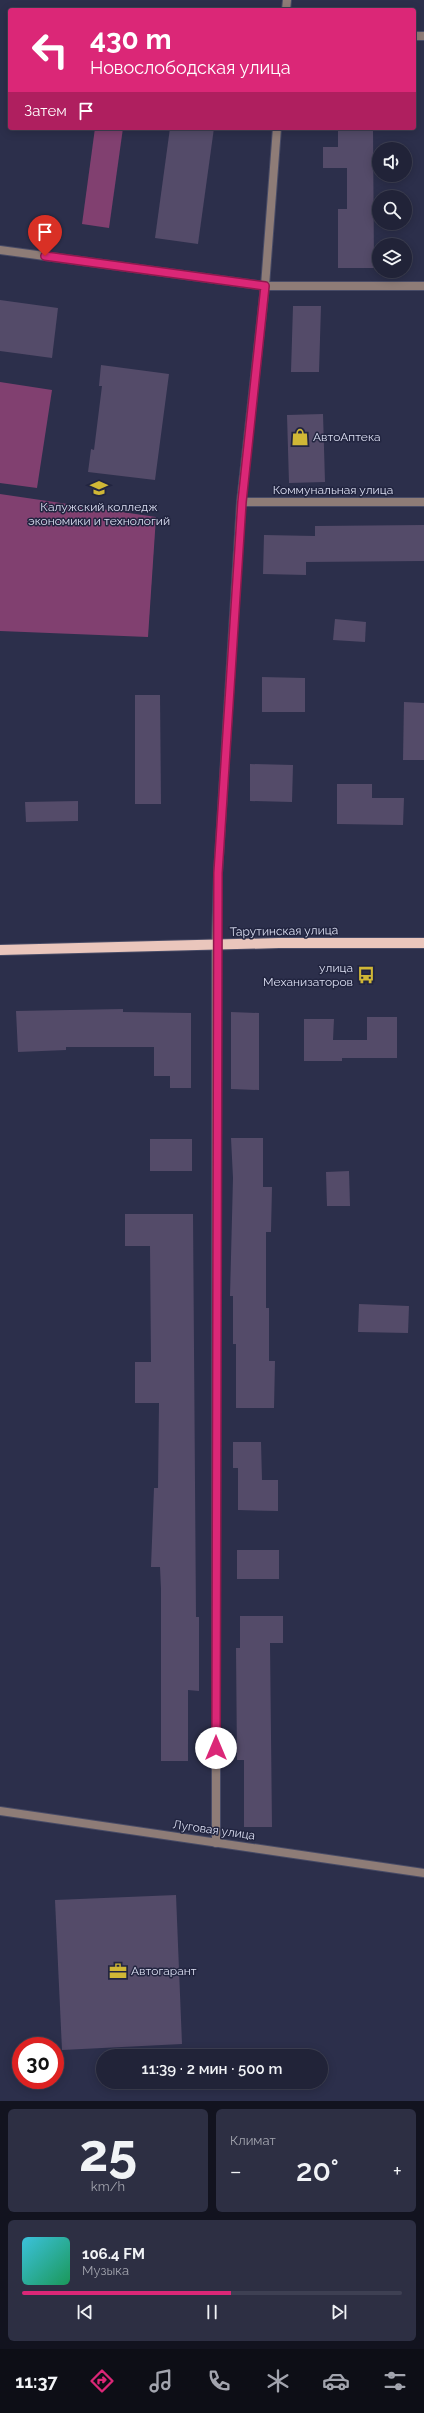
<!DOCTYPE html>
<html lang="ru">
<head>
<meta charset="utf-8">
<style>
	:root { --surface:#212338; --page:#2d2f43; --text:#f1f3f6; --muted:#a2a4ae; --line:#3e4053; --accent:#db2777 }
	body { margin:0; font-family:Raleway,sans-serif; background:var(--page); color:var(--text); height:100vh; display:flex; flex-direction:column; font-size:15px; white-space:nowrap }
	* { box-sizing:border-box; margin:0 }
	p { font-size:13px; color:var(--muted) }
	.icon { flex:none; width:22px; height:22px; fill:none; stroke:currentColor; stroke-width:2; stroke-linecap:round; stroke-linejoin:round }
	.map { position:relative; height:2101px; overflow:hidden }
	.panel { display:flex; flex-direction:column; gap:8px; padding:8px; background:#12131f; flex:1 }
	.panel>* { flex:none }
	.top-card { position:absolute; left:8px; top:8px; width:408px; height:122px; border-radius:4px; box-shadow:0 2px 10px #0003,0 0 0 1px var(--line); background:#db2777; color:#fff; overflow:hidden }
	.controls { position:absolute; left:372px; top:142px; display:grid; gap:8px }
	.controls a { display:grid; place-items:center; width:40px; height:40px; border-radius:50%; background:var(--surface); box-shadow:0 2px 10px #0003,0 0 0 1px var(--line); font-size:20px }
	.speed { position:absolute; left:12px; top:2037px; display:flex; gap:8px; font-size:20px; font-weight:700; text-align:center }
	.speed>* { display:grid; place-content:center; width:52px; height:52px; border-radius:50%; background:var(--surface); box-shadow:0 2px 10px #0003,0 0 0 1px var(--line); line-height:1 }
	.speed .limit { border:6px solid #d22; background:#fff; color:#111 }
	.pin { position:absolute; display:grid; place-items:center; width:34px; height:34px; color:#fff; margin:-41px -17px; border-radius:50% 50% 50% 0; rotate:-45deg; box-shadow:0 0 4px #0007 }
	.pin .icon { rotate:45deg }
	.me { position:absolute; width:44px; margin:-22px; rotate:0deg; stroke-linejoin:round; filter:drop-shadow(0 0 3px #0008) }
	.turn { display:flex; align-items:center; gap:14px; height:84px; padding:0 16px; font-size:18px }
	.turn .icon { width:52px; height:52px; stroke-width:2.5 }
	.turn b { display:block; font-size:28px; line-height:34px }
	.then { display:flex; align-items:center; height:38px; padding:0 16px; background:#0003; gap:8px; font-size:15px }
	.big { font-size:30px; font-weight:600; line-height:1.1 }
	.panel .tile { flex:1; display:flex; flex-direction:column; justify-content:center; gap:6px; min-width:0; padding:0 14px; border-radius:6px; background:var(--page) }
	.panel .dial { align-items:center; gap:0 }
	.dial b { font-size:52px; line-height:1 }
	.song { display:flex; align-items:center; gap:12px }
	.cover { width:48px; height:48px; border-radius:6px; background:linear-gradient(135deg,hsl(190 70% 55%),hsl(150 70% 35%)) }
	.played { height:4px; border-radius:2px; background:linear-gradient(90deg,var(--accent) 55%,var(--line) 55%) }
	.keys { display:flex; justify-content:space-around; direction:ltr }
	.heat { display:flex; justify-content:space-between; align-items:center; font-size:22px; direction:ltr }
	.panel .tiles { flex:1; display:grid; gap:8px; grid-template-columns:1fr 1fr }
	.tile:last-child { grid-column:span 2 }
	.trip { position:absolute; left:96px; top:2049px; width:232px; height:40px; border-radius:20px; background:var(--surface); box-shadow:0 2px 10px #0003,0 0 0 1px var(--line); font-weight:600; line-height:40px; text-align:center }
	.tabs { display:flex; height:64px; justify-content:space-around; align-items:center; background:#0d0e16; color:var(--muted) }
	.tabs .icon { width:28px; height:28px }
	.tabs .current { color:var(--accent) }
	.tabs b { font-size:18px; color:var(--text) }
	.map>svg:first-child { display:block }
	.green { fill:#814070 }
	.building { fill:#544b69 }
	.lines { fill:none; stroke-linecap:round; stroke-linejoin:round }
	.minor-casing { stroke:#484b66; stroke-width:10 }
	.tertiary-casing { stroke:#484b66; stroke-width:10 }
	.primary-casing { stroke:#484b66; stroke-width:12 }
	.minor { stroke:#8e7c77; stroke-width:8 }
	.tertiary { stroke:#8e7c77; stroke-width:8 }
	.primary { stroke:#eac6bc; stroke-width:10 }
	.route-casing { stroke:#8e194d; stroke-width:10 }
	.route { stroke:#db2777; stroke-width:7 }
	.labels { text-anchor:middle; stroke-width:3; stroke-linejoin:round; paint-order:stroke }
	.poi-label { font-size:12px; fill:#dcdff2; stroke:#222540; text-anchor:start }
	.street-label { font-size:12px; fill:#dcdff2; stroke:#222540 }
</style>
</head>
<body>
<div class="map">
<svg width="424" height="2101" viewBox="0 0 424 2101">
	<rect width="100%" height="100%" fill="#2c2f4b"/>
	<g class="green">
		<path d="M95 128H123L109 228 82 224Z"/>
		<path d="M0 382 52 390 37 488 0 483Z"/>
		<path d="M0 494 156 517 148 637 0 631Z"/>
	</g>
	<g class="building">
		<path d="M170 128H214L198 244 155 238Z"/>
		<path d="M338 128H373L374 268H338V209H347V168H323V147H338Z"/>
		<path d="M0 300 58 308 52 358 0 351Z"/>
		<path d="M293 306H321L319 372H291Z"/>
		<path d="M101 365 169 374 155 480 88 472 91 449 94 450 102 386H99Z"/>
		<path d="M323 414 325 482 289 483 287 415Z"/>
		<path d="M424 525V561L306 562V575L263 574 264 535 315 536V526Z"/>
		<path d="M335 619 366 622 365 642 333 640Z"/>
		<path d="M262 677 305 678V712H262Z"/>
		<path d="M135 695H160L161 804H135Z"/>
		<path d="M404 702 424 703V760H403Z"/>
		<path d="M250 764 293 765 292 802 250 801Z"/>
		<path d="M337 784H372V798H404L403 825 337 824Z"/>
		<path d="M78 801V821L26 822 25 802Z"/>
		<path d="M123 1009V1012L191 1013V1088H170V1076H154V1047H66V1050L18 1052 16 1011Z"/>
		<path d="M231 1012 259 1013V1090L231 1089Z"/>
		<path d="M367 1017H397V1058H342V1061H304V1019H334L333 1040H367Z"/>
		<path d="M231 1138H263V1187H272L271 1232H266V1308H269V1361H275L274 1408H236V1344H233V1296H230L233 1178Z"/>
		<rect x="150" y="1139" width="42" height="32"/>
		<path d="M349 1171 350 1206H327L326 1172Z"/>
		<path d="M125 1214H193L196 1617H199V1691L188 1690V1761H161V1589L160 1567H151L154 1488H158L159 1403H135V1362H151L150 1246H125Z"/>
		<path d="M359 1304 409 1306 408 1333 358 1332Z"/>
		<path d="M233 1442H261L262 1480H278V1511L238 1510V1468H233Z"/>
		<rect x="237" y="1550" width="42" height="29"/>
		<path d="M240 1616H283V1643H270L272 1827H244V1760H237L236 1648H240Z"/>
		<path d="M176 1895 182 2044 62 2050 55 1900Z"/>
	</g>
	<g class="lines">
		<g class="minor-casing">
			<g id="minor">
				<path d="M414 36H424"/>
				<path d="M0 250 265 286H424"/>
				<path d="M241 502H424"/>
				<path d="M216 1843V945"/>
			</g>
		</g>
		<g class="tertiary-casing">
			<g id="tertiary">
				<path d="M286 10 287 0"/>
				<path d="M216 945 218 873 241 502 265 286 277 128"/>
				<path d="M0 1811 424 1873"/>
			</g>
		</g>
		<g class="primary-casing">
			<path id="primary" d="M0 950 279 943H424"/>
		</g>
		<use href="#minor" class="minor"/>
		<use href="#tertiary" class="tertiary"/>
		<use href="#primary" class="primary"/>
	</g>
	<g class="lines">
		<g class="route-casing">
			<path id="route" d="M45 256 265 286 242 502 218 873 216 1748"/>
		</g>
		<use href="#route" class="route"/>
	</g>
	<defs>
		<g id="shop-bare" transform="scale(1.38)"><path d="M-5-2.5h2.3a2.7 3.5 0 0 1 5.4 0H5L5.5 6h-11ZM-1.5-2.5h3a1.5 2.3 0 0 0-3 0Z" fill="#d0b736" stroke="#222540" stroke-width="2.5" paint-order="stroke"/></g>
		<g id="university-bare" transform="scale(1.38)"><path d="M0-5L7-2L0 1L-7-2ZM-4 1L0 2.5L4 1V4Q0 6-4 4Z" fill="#d0b736" stroke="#222540" stroke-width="2.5" paint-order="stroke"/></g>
		<g id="bus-bare" transform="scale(1.38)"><path d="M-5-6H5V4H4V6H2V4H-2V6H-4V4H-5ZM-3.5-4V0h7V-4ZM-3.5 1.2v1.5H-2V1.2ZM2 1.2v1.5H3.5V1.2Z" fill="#d0b736" stroke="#222540" stroke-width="2.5" paint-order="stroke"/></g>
		<g id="office-bare" transform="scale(1.38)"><path d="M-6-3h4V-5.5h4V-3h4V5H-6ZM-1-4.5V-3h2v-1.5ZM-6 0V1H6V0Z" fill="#d0b736" stroke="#222540" stroke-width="2.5" paint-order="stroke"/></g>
	</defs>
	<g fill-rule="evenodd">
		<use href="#shop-bare" x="300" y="437"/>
		<use href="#university-bare" x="99" y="488"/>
		<use href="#bus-bare" x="366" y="975"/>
		<use href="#office-bare" x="118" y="1971"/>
	</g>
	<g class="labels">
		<g class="poi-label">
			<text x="313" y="441">АвтоАптека</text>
			<text x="99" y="511" text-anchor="middle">Калужский колледж<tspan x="99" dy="14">экономики и технологий</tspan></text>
			<text x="353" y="972" text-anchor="end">улица<tspan x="353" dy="14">Механизаторов</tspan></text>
			<text x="131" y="1975">Автогарант</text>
		</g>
		<g class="street-label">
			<text x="333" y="494">Коммунальная улица</text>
			<text transform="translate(284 931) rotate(-1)" y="4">Тарутинская улица</text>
			<text transform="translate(214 1830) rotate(8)" y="4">Луговая улица</text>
		</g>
	</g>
</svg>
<div class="controls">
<a><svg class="icon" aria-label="sound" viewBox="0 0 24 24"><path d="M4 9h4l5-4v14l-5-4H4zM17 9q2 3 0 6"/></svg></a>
<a><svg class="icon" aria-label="search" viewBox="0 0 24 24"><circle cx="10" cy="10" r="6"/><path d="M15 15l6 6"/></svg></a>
<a><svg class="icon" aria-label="layers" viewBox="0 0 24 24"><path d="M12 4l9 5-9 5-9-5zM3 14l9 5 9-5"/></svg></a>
</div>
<div class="speed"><div class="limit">30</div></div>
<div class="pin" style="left:45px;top:256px;background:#d93025"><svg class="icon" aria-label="arrive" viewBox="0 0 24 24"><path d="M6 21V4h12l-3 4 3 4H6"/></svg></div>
<svg class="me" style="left:216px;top:1748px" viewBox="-20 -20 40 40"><circle r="19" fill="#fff"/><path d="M0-13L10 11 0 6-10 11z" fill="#db2777"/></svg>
<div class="trip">11:39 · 2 мин · 500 m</div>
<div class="top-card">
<div class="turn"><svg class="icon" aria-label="left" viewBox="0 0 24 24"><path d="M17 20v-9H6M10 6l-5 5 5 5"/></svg><div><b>430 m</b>Новослободская улица</div></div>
<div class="then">Затем<svg class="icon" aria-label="arrive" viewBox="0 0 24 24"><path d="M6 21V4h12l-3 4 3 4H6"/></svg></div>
</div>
</div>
<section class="panel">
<div class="tiles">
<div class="tile dial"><b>25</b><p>km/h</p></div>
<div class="tile"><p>Климат</p>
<div class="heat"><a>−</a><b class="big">20°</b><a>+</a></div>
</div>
<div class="tile">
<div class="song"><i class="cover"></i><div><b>106.4 FM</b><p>Музыка</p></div></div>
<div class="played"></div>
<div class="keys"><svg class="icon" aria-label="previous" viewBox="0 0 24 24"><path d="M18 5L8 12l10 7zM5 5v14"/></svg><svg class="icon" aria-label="pause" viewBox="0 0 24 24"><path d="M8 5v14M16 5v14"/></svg><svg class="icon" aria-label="next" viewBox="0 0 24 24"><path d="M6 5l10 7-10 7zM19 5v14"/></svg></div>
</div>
</div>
</section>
<nav class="tabs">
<b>11:37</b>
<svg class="icon current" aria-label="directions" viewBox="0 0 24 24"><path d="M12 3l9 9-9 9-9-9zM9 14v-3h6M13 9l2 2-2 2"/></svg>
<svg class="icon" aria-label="music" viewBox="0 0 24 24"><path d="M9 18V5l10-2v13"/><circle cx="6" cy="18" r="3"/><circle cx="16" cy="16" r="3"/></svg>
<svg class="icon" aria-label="phone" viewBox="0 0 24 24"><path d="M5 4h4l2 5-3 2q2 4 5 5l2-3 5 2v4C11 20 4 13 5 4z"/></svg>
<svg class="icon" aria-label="climate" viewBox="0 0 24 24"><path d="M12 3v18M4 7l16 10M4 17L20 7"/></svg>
<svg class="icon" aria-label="car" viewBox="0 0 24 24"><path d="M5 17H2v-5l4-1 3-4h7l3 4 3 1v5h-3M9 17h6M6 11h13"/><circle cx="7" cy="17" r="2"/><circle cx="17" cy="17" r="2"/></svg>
<svg class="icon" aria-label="filters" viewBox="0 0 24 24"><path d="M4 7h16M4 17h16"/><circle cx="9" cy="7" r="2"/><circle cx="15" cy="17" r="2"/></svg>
</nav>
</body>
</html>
